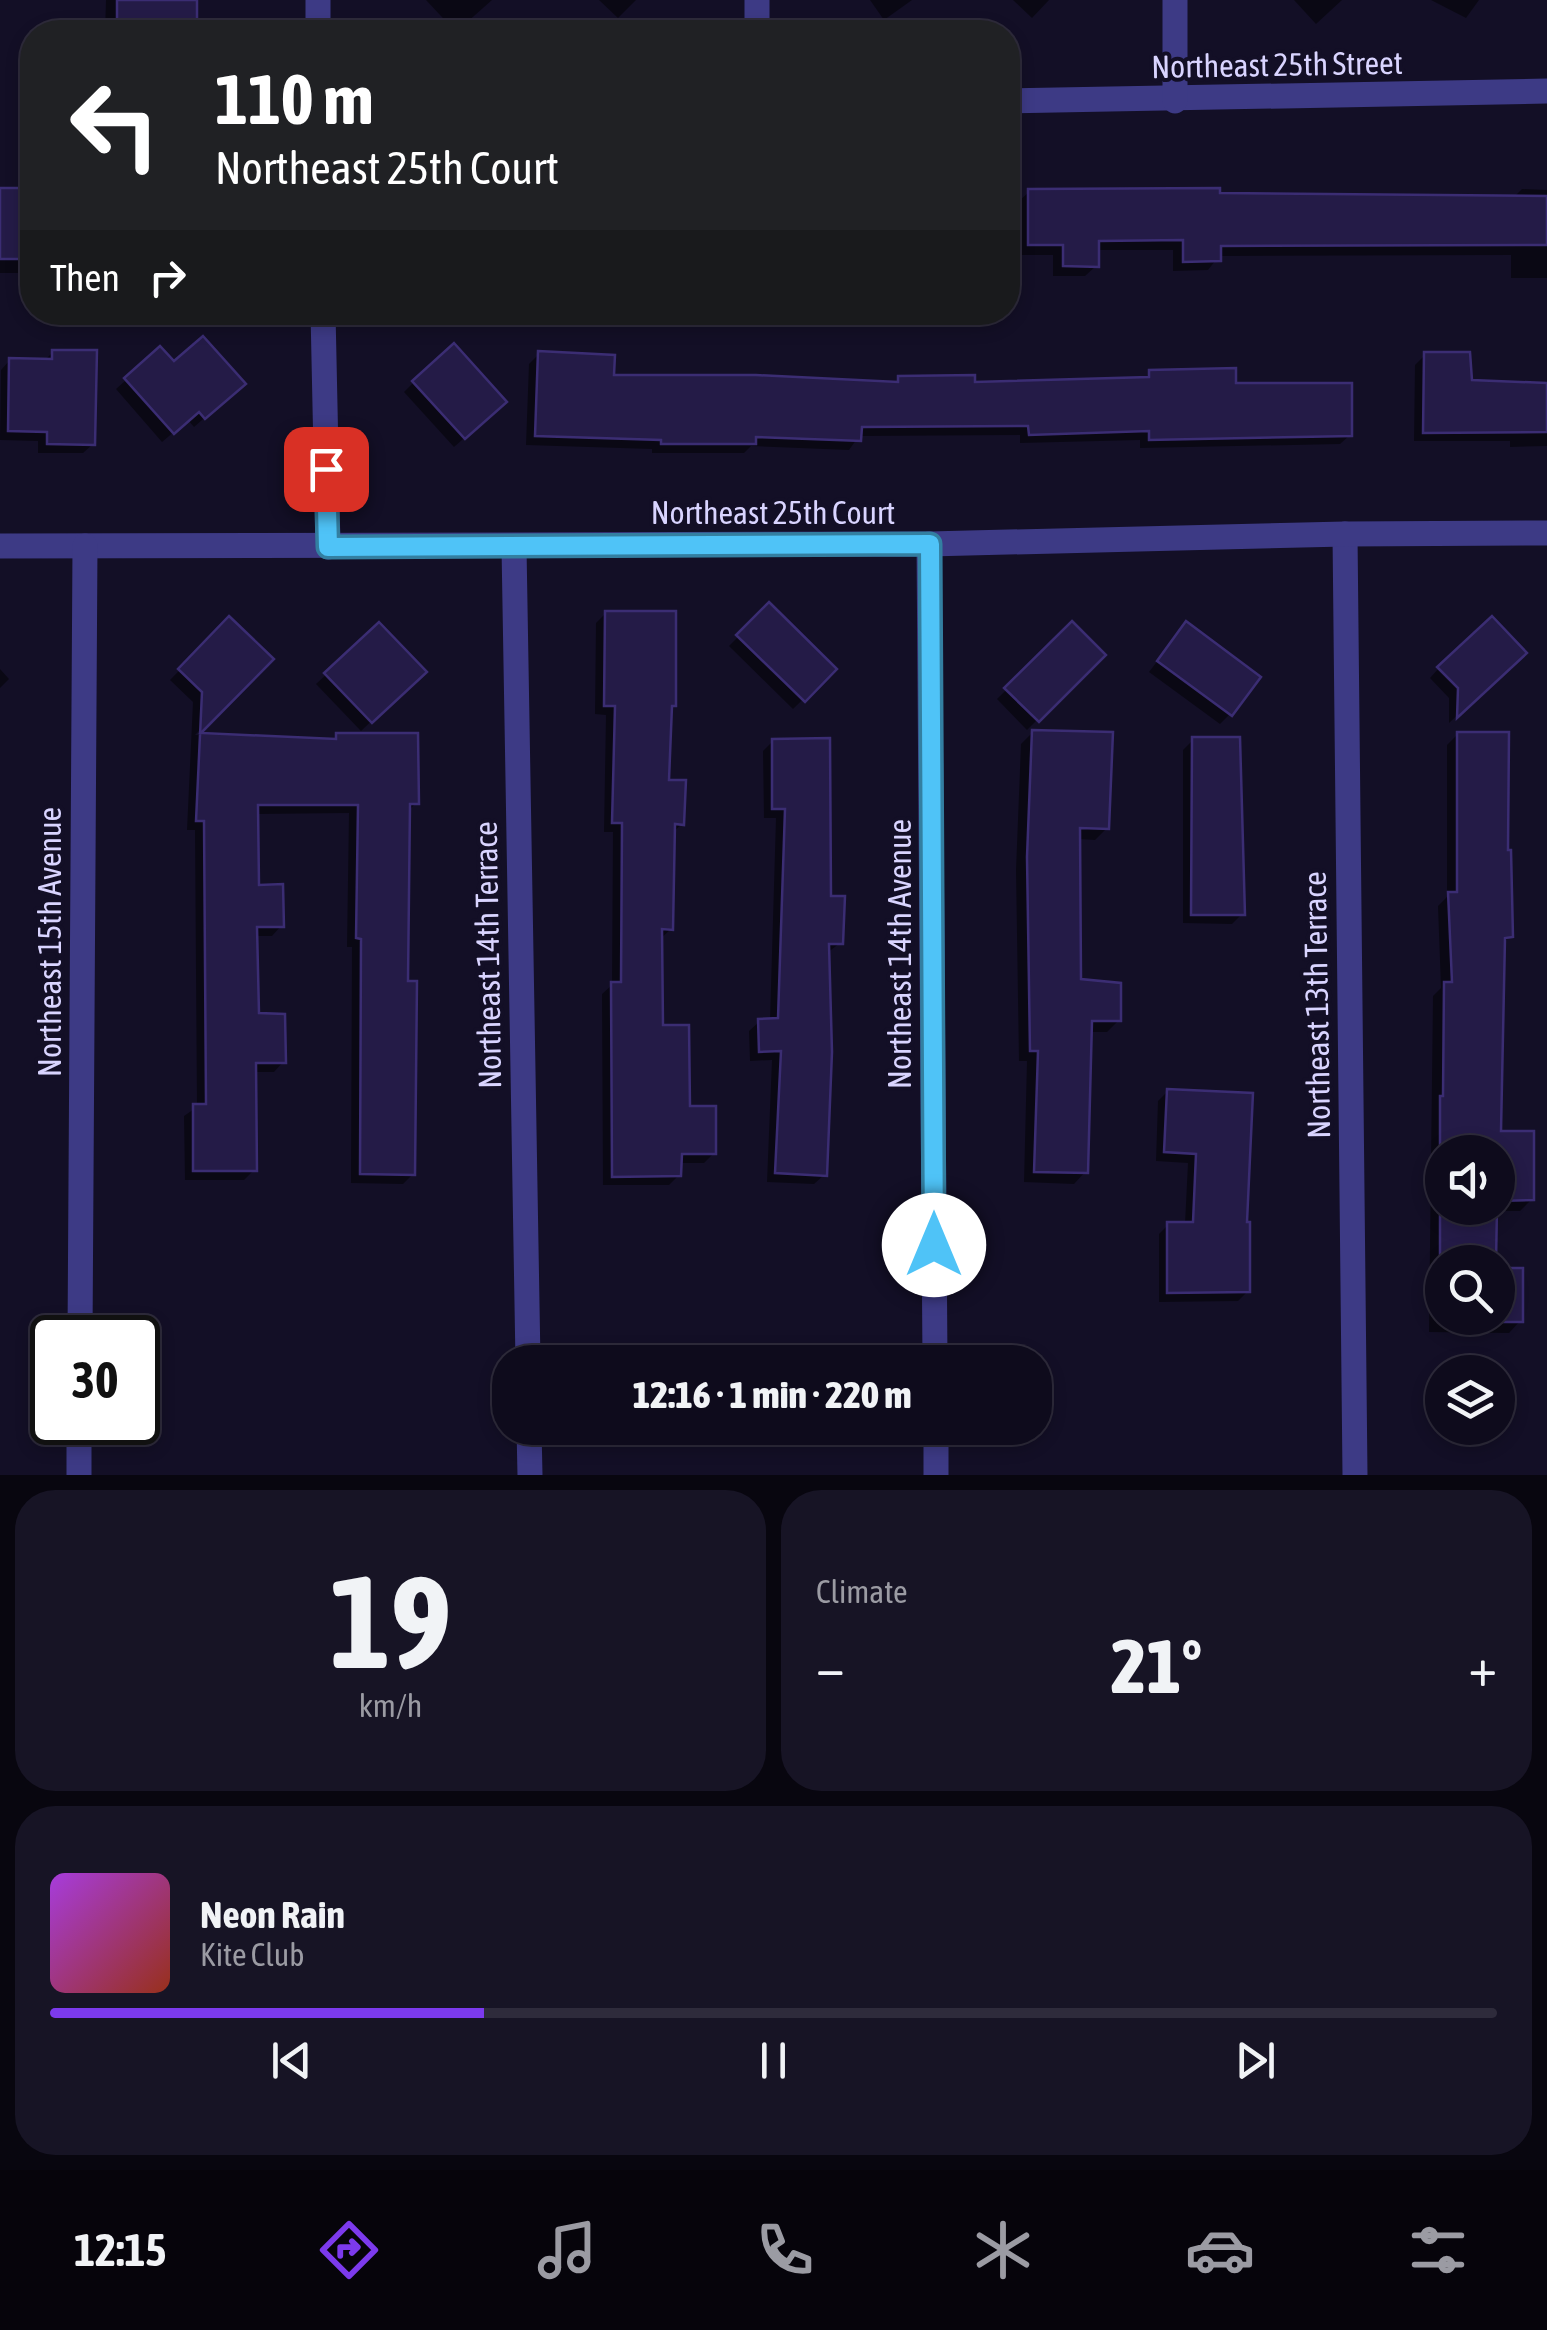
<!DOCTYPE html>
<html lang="en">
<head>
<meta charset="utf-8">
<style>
	:root { --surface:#0e0b1c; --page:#171425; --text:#f1f3f6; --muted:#9b9ba3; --line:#2e2b3b; --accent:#7c3aed }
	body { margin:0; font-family:"Asap Condensed",sans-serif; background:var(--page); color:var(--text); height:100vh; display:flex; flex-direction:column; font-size:38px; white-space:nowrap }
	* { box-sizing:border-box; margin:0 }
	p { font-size:32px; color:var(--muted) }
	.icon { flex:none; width:55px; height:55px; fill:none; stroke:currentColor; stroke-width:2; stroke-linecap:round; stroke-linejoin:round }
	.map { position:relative; height:1475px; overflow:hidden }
	.sheet { display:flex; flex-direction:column; gap:15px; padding:15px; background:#08060f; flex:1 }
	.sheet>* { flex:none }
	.guide { position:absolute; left:20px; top:20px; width:1000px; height:305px; border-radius:40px; box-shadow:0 5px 15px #0003,0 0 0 2px var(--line); background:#202124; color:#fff; overflow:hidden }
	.fabs { position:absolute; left:1425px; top:1135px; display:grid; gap:20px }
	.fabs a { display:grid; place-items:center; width:90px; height:90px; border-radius:50%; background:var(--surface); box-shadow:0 5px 15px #0003,0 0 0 2px var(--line); font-size:50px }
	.speed { position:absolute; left:30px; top:1315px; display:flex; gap:20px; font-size:50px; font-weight:700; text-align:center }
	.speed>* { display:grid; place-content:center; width:130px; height:130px; border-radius:50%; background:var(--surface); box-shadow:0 5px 15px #0003,0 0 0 2px var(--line); line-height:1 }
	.speed .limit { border:5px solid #111; border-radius:15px; background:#fff; color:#111 }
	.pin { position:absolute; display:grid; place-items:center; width:85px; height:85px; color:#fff; margin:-42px; border-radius:20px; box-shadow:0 5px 15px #0006 }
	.me { position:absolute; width:110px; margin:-55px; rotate:0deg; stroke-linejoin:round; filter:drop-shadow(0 0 8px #0008) }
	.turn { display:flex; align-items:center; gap:35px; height:210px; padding:0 30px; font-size:45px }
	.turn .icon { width:130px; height:130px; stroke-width:2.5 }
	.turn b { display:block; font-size:70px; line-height:85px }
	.then { display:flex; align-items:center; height:95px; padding:0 30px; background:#0003; gap:20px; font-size:38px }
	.big { font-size:75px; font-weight:800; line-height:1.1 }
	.sheet .widget { flex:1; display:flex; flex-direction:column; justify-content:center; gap:15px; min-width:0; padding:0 35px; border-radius:40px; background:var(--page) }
	.sheet .dial { align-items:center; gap:0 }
	.dial b { font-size:130px; line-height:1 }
	.song { display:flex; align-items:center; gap:30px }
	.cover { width:120px; height:120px; border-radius:15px; background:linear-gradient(135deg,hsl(280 70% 55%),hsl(10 70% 35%)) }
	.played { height:10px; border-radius:5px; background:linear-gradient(90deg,var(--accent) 30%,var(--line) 30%) }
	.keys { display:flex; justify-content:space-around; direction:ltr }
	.heat { display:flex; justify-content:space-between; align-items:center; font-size:55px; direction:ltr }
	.sheet .tiles { flex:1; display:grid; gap:15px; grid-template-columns:1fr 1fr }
	.widget:last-child { grid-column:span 2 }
	.trip { position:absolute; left:492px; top:1345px; width:560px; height:100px; border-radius:40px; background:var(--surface); box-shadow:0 5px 15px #0003,0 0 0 2px var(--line); font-weight:800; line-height:100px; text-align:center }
	.menu { display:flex; height:160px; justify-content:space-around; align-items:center; background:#06040b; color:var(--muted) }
	.menu .icon { width:70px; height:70px }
	.menu .selected { color:var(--accent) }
	.menu b { font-size:45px; color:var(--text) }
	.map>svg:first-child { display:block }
	.shadow { fill:#0007; fill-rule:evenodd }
	.building { fill:#241b47; stroke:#3b2d73; stroke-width:2.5 }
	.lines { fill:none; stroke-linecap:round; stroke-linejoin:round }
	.minor { stroke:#3d3a85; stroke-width:25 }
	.route-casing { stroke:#337fa1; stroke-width:25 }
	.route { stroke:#4fc3f7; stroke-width:18 }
	.labels { text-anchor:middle; stroke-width:8; stroke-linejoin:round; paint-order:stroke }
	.street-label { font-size:32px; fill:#d9d4ff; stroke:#130f26 }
</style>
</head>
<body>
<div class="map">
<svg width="1547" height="1475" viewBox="0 0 1547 1475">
	<rect width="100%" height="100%" fill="#130f26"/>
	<g class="shadow">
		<path d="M106 0H194V32H105Z"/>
		<path d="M426 0H492L456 32Z"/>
		<path d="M599 0H636L618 18Z"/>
		<path d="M870 0H912L884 20Z"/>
		<path d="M1013 0H1049L1032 18Z"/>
		<path d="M1294 0H1342L1316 24Z"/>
		<path d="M1431 0H1479L1466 18Z"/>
		<path d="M1522 189 1547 190V278H1511V255L1219 256 1208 270 1173 271V250H1096V266L1085 276H1053V255H1008V201H1019L1029 192 1513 198Z"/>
		<path d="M0 190H32V262L22 273H0Z"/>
		<path d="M160 350 173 365 233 393 194 427 188 420 162 442 116 389Z"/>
		<path d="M53 352 93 444 83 453H38V441L0 440 1 370 10 360 44 361Z"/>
		<path d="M539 354 611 377 893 385 899 379 973 384 1144 380 1150 373 1234 385 1350 435 1340 444 1140 448V440L1020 443V435L859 436 849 450 751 446 744 453H652V449L526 445 529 364Z"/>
		<path d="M1425 355 1469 382 1547 386V446L1510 447V441H1414L1415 365Z"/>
		<path d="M414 382 494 412 454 447 404 392Z"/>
		<path d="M769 606 834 669 793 709 729 646Z"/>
		<path d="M606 613 673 705 669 709 667 782 682 824 672 833 671 929 659 940 660 1028 687 1108 714 1153 704 1163H679V1175L669 1185H603L602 994 612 985 613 832H604L606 715 595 714 596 623Z"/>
		<path d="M229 620 270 659 195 735 332 741 337 736 416 803 407 812 405 983 413 1174 403 1184 351 1183 352 947H347L349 813 256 814V887L281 926 272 936H255L256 1016 283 1062 274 1072H253L254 1170 244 1180H185L184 1116 197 1107 195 830H187L193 702 170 680Z"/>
		<path d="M1186 624 1230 714 1220 724 1149 672Z"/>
		<path d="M1072 625 1102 655 1027 730 997 699Z"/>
		<path d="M379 626 423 672 361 731 316 684Z"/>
		<path d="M1523 653 1449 723V698L1430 678 1439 668Z"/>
		<path d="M0 669 9 679 0 688Z"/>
		<path d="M1033 732 1107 828 1095 840 1078 839 1079 982 1119 1020 1107 1032H1089L1085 1172 1074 1184 1024 1182 1027 1061H1019L1016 870 1021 744Z"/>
		<path d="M1458 734 1505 853 1510 936 1503 944 1499 1134 1532 1199 1520 1211H1494V1262H1442V1318H1498V1270L1520 1271V1321L1509 1333 1429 1332 1433 996 1441 988 1438 906 1447 897V745ZM1442 1152H1498V1208H1442Z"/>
		<path d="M1193 740 1242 914 1232 924 1183 923V750Z"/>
		<path d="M773 741 829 898 840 943 827 953 824 1175 814 1184 767 1182 772 1060 750 1061 749 1031 759 1022 770 1021 776 818H764L763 751Z"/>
		<path d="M1168 1091 1245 1224 1248 1291 1238 1301 1159 1302V1234L1168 1225 1185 1224 1188 1163 1156 1161 1158 1101Z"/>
	</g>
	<g class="building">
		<rect x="117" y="0" width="80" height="32"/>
		<rect x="0" y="188" width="32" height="71"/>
		<path d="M1220 188V193L1547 196V245L1221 246V261L1183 262V240L1099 241V267L1063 266V245H1028V189Z"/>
		<path d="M203 336 246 384 205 419 199 412 174 434 124 378 160 346 174 361Z"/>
		<path d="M454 343 507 402 465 439 412 381Z"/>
		<path d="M52 350H97L95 445 47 444V432L8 431 9 358 52 359Z"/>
		<path d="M538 351 615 355 614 375H756L898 382V376L975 375V382L1149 377V370L1236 368V383H1352V436L1149 440V431L1029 435 1028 426 862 427 861 441 756 437V444H661V440L535 436Z"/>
		<path d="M1424 352H1470L1472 380 1547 383V432L1423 433Z"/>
		<path d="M769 602 837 669 805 702 736 635Z"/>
		<path d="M605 611H676V706H672L669 780H686L684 825 675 824 673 930 662 929 663 1025H689L690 1106H716V1154H682L681 1176 612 1177 611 982H621L622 823H612L615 706H604Z"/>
		<path d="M229 616 274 659 201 733 336 739V733H418L419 804H410L408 981H417L415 1175 360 1174 361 939 356 938 358 805H258L259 885 283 884 284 927H257L259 1013 285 1014 286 1063H256L257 1171H193V1104H206L204 821H196L202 692 178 669Z"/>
		<path d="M1492 616 1527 653 1457 718 1458 688 1437 667Z"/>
		<path d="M1072 621 1106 655 1039 722 1004 688Z"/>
		<path d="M1186 621 1261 677 1232 716 1157 661Z"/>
		<path d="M379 622 427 672 372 723 324 673Z"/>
		<path d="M1032 730 1113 732 1109 829 1080 828 1081 979 1121 983V1021H1092L1088 1173 1034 1172 1038 1051H1030L1027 857Z"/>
		<path d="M1457 732H1509L1508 850H1511L1513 937 1505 938 1501 1131H1534V1200L1498 1201V1152H1442V1208H1497L1496 1262H1442V1318H1498V1268H1523V1322H1440V1096H1443L1444 982H1452L1448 892H1457Z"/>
		<path d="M1192 737H1240L1245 915H1191Z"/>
		<path d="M830 738 831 896H845L843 944H829L832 1052 827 1176 775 1173 781 1051 759 1052 758 1019 778 1018 785 809H772V739Z"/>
		<path d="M1167 1089 1253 1093 1247 1222H1250V1292L1167 1293V1222H1193L1196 1154 1164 1152Z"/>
	</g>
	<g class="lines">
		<g class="minor">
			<path d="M318 0V32"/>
			<path d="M757 32V0"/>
			<path d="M1008 101 1547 91"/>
			<path d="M1175 101V0"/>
			<path d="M323 312 328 547"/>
			<path d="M1345 534 1355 1475"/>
			<path d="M929 544 935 1362"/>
			<path d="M0 546 929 544 1345 534 1547 533"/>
			<path d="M514 547 528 1362"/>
			<path d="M80 1338 85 546"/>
			<path d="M529 1428 530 1475"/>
			<path d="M936 1428V1475"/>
			<path d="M79 1475V1422"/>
		</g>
	</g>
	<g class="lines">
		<g class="route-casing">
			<path id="route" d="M326 469 328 547 930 544 934 1245"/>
		</g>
		<use href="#route" class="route"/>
	</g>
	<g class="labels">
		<g class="street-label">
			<text transform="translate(1277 65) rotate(-1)" y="11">Northeast 25th Street</text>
			<text x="773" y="524">Northeast 25th Court</text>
			<text transform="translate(50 942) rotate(-90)" y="11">Northeast 15th Avenue</text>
			<text transform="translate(900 954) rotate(-90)" y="11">Northeast 14th Avenue</text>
			<text transform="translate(488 955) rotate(-91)" y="11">Northeast 14th Terrace</text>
			<text transform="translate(1317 1005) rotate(-91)" y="11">Northeast 13th Terrace</text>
		</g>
	</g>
</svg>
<div class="fabs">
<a><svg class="icon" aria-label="sound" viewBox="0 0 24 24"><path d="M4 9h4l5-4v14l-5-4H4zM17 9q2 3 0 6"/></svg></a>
<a><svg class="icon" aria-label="search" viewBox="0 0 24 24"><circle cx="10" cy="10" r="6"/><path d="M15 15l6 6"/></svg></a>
<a><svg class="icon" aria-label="layers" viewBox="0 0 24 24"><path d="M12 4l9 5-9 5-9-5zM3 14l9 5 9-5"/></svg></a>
</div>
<div class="speed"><div class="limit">30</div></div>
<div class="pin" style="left:326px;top:469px;background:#d93025"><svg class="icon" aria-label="arrive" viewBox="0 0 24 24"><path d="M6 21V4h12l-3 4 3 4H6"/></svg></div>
<svg class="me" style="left:934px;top:1245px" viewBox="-20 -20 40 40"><circle r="19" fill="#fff"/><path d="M0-13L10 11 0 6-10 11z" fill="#4fc3f7"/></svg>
<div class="trip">12:16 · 1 min · 220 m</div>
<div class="guide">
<div class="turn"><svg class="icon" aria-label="left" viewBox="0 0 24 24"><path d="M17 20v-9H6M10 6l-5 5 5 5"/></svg><div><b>110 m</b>Northeast 25th Court</div></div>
<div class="then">Then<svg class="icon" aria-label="right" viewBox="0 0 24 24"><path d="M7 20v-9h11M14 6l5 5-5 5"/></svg></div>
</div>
</div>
<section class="sheet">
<div class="tiles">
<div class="widget dial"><b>19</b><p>km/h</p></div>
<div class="widget"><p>Climate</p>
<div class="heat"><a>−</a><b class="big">21°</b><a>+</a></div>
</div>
<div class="widget">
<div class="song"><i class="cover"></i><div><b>Neon Rain</b><p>Kite Club</p></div></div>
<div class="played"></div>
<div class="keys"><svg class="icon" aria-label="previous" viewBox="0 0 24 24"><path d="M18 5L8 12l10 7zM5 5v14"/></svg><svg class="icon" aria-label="pause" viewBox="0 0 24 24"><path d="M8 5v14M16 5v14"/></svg><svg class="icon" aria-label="next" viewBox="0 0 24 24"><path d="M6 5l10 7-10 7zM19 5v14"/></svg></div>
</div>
</div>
</section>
<nav class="menu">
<b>12:15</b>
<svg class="icon selected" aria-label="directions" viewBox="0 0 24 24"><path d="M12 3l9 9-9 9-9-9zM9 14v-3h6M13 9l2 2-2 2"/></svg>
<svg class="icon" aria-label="music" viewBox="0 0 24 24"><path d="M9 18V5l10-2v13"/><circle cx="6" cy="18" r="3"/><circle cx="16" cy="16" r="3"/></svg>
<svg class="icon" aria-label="phone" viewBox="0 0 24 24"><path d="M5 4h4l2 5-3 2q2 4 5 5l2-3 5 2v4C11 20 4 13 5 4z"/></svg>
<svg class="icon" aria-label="climate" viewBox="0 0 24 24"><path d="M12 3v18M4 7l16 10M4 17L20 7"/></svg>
<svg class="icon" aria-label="car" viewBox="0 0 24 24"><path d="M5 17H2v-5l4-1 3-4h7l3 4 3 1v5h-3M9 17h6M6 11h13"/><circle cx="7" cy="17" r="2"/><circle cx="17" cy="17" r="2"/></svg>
<svg class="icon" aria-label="filters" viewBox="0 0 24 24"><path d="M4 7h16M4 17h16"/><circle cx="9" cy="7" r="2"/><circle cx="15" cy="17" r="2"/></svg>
</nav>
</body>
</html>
